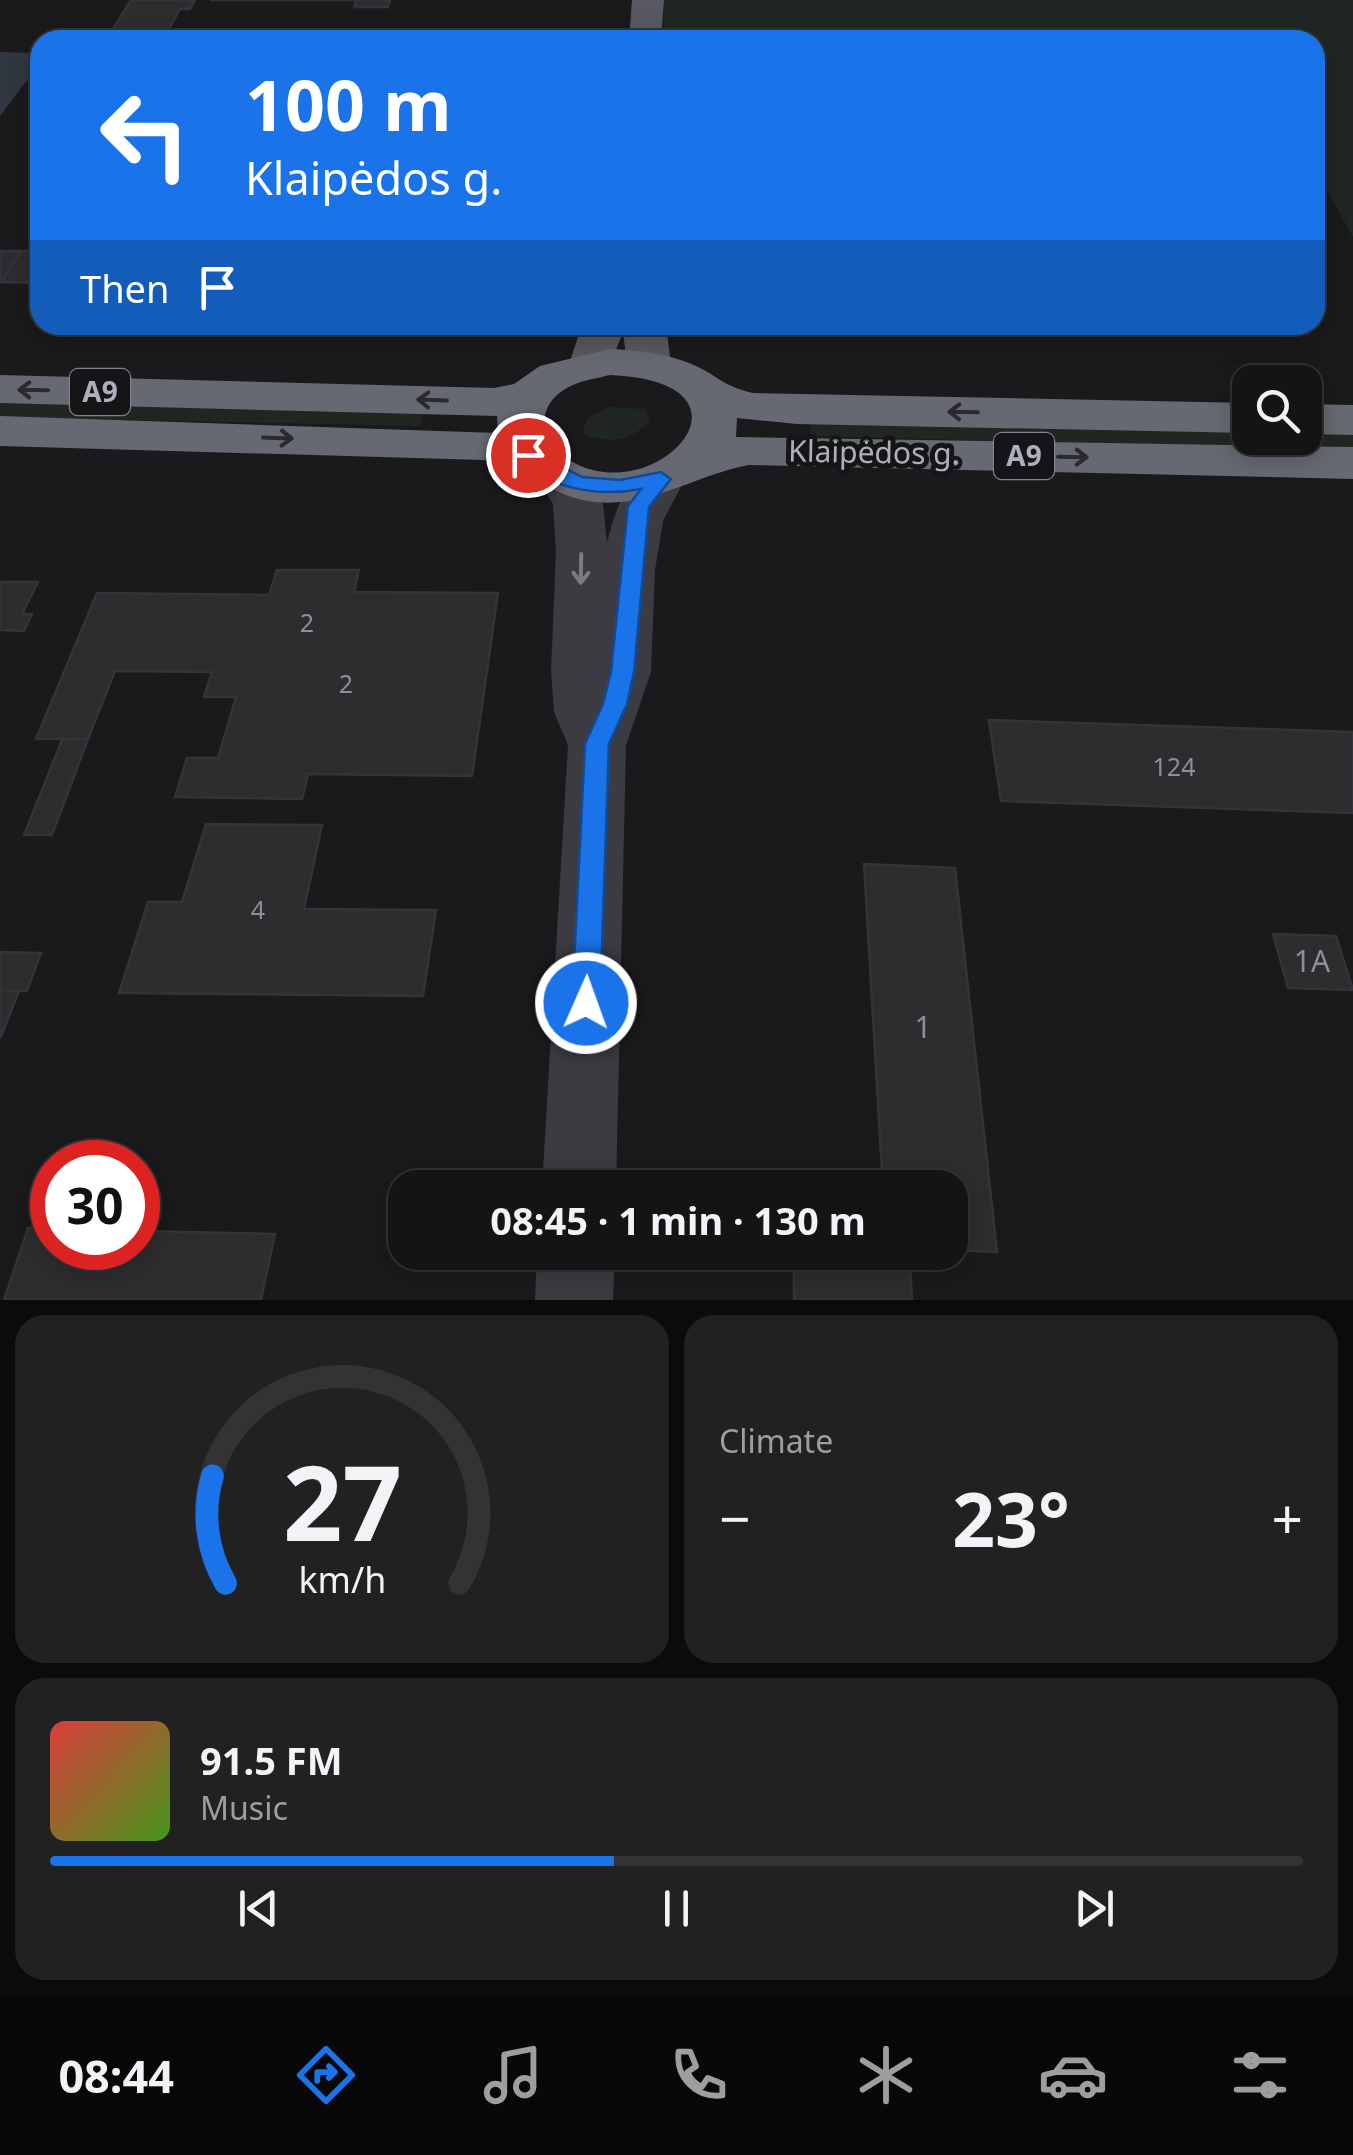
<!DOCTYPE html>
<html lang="en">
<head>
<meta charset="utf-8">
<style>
	:root { --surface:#141415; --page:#212122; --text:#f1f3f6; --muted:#9d9ea0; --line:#333334; --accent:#1a73e8 }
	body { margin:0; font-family:"Noto Sans",sans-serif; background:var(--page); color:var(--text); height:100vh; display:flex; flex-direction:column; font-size:38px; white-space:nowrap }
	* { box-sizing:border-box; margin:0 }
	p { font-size:32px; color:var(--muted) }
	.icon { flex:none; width:55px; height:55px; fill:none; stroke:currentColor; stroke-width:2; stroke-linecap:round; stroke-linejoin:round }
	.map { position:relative; height:1300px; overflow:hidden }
	.drawer { display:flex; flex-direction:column; gap:15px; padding:15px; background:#0b0b0c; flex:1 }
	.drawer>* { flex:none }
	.banner { position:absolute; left:30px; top:30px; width:1295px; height:305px; border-radius:30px; box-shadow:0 5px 25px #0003,0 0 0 2px var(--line); background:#1a73e8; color:#fff; overflow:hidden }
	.fabs { position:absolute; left:1232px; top:365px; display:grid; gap:20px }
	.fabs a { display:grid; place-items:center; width:90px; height:90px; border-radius:20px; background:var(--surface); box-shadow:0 5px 25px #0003,0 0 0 2px var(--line); font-size:50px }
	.speed { position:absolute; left:30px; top:1140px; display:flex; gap:20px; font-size:50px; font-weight:700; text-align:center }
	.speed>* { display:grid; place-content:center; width:130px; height:130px; border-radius:50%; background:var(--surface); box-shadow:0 5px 25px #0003,0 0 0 2px var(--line); line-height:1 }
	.speed .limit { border:15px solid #d22; background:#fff; color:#111 }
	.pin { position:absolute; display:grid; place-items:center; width:85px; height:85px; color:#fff; margin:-42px; border:5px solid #fff; border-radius:50%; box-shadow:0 2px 10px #0007 }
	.me { position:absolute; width:110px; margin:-55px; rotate:2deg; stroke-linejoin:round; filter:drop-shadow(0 0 8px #0008) }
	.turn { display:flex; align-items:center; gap:35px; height:210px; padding:0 50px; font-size:45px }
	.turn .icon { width:130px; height:130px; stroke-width:2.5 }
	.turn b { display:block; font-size:70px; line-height:85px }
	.then { display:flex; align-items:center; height:95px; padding:0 50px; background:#0003; gap:20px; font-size:38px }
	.big { font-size:75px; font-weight:700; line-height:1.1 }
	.drawer .tile { flex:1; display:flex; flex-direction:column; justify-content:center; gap:15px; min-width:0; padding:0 35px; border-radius:30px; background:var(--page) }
	.drawer .dial { align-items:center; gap:0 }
	.dial svg { height:260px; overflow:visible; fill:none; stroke:var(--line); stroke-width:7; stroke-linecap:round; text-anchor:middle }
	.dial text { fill:var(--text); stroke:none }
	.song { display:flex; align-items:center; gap:30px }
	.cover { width:120px; height:120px; border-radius:15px; background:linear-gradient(135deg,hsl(0 70% 55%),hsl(100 70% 35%)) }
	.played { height:10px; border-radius:5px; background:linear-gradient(90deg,var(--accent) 45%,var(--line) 45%) }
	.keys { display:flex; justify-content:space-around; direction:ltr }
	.heat { display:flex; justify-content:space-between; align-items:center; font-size:55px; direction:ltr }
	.drawer .tiles { flex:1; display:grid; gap:15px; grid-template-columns:1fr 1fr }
	.tile:last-child { grid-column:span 2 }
	.trip { position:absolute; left:388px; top:1170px; width:580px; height:100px; border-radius:30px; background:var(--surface); box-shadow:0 5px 25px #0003,0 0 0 2px var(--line); font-weight:700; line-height:100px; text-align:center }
	.dock { display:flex; height:160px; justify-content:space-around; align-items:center; background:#080808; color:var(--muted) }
	.dock .icon { width:70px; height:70px }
	.dock .on { color:var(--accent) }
	.dock b { font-size:45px; color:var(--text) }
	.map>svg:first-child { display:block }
	.green { fill:#202722 }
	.water { fill:#303740 }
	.building { fill:#2d2d30; stroke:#343438; stroke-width:2.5 }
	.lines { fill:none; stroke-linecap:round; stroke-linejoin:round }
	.minor { fill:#3b3b41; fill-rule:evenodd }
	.major { fill:#575860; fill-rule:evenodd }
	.highway { fill:#676972; fill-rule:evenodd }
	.oneway { stroke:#2a2a2e }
	.oneway2 { stroke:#7a7b84 }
	.route { fill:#1a73e8; stroke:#114b97; stroke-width:2.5 }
	.labels { text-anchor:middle; stroke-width:10; stroke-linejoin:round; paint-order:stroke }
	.number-label { font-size:25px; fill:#8c8e98 }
	.shield { fill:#151517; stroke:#7f828a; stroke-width:2.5 }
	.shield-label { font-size:28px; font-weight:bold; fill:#adb0bb }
	.street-label { font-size:30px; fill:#adb0bb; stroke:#151517 }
	.near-number-label { font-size:30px; fill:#8c8e98 }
</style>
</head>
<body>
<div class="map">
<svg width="1353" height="1300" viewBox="0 0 1353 1300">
	<rect width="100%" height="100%" fill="#1a1a1c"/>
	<g class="green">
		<path d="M664 0H1353V237L1321 180H1315V40H663Z"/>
		<path d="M0 401 424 411 420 426 0 417Z"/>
		<path d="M609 407 645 409 650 420C634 441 606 445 582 433L587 419Z"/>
		<path d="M811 419 1250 429V438H1305V430L1353 431V450L810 436Z"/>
	</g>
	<path class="water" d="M0 52 40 53V63L0 116Z"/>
	<g class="building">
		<path d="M131 0H195L190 9H180L163 40H106Z"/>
		<path d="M210 0H390L388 7H354L356 0Z"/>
		<path d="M478 35H528L527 40H476Z"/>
		<path d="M0 251H21L1 282H0Z"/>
		<path d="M21 251 40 252V283L1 282Z"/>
		<path d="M982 325H1302L1307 334Z"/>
		<path d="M277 570H359L354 592 498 593 472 776 308 774 302 799 175 797 187 758H218L236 697H204L212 672 115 671 88 739H36L97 593 269 595Z"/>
		<path d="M0 582H38L22 614H32L24 631 0 630Z"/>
		<path d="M989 720 1353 732V813L1001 801Z"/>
		<path d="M88 739 52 835H24L62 740Z"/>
		<path d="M206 824 322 825 304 909 436 910 423 996 119 993 148 902H182Z"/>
		<path d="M864 864 955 868 997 1252 950 1250V1188H883Z"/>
		<path d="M1273 934 1336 936 1353 990 1288 988Z"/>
		<path d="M0 952 41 953 27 991 0 990Z"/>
		<path d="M0 990 19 991 0 1039Z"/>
		<path d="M28 1228 52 1229V1248H138V1231L275 1234 261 1300H4Z"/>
		<path d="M886 1252H909L912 1300H794V1264L888 1269Z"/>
	</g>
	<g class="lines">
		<g class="minor">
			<path d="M560 461 577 466 603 503 607 543C616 505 633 455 678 468L685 479 663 521 655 570 651 672 626 745 616 1188H542L568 745 554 712 551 672 556 551 553 504 536 477 543 466Z"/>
			<path d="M537 1252H615L613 1300H535Z"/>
		</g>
		<g class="major">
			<path d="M632 0H664L661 40H629Z"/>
			<path d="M582 325H666L671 365 665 374 649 378 633 374 627 365 623 332 607 373 591 377 575 373 569 364Z"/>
		</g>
		<g class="highway">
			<path d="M610 349C639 350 670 354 696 366 721 378 723 386 753 393L1250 403V433L797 424 737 418 736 437 1353 447V479L749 465C693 475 643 513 583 500 558 495 542 482 521 470 511 464 494 463 483 460L0 446V416L498 433 497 416 0 403V375L494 388 514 384 540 366ZM610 375C774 382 655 513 569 460 535 439 536 401 573 385 584 380 598 378 610 375Z"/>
			<path d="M1305 404 1353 405V435L1305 434Z"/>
		</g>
	</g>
	<defs><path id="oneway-shaft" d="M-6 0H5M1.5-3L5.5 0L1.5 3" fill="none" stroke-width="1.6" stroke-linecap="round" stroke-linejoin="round" transform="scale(2.5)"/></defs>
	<g class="oneway">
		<use href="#oneway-shaft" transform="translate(33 390) rotate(-179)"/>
		<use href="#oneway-shaft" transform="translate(432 400) rotate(-178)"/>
		<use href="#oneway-shaft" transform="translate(963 412) rotate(-179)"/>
		<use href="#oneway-shaft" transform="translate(278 438) rotate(2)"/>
		<use href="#oneway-shaft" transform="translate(1073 457) rotate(1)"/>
	</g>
	<use class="oneway2" href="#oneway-shaft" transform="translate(581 569) rotate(91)"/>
	<path class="route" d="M528 449 582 477 620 480 661 472 671 479 649 507 634 672 627 704 609 744 600 1003 596 1012 586 1016 576 1012 572 1003 585 744 603 704 611 672 628 506 641 489C600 497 546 490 518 455Z"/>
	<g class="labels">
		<g class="number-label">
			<text x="307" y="632">2</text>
			<text x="346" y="693">2</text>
			<text x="1174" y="776">124</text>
			<text x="258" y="919">4</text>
		</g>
		<g class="shield">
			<rect x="70" y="369" width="60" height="46" rx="8"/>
			<rect x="994" y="433" width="60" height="46" rx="8"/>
		</g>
		<g class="shield-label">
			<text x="100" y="402">A9</text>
			<text x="1024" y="466">A9</text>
		</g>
		<g class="street-label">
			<text transform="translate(874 453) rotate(1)" y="10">Klaipėdos g.</text>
		</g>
		<g class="near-number-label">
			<text x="1312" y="972">1A</text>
			<text x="923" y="1038">1</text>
		</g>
	</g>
</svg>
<div class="fabs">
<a><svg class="icon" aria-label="search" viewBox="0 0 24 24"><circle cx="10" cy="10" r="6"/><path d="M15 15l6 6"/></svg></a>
</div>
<div class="speed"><div class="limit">30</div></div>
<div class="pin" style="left:528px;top:455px;background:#d93025"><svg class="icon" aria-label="arrive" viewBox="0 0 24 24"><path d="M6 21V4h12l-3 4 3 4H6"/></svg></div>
<svg class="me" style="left:586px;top:1003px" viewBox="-20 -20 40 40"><circle r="17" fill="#1a73e8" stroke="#fff" stroke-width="3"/><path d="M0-11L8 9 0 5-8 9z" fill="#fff"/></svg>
<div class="trip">08:45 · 1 min · 130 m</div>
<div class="banner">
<div class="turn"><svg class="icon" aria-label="left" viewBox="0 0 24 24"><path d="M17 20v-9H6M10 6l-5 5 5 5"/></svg><div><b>100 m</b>Klaipėdos g.</div></div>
<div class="then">Then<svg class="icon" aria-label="arrive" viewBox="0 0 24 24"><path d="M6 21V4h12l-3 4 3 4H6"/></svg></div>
</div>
</div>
<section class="drawer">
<div class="tiles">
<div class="tile dial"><svg viewBox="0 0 100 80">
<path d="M14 69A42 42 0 1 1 86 69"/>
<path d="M14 69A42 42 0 0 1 10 36" stroke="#1a73e8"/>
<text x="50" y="56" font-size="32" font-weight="700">27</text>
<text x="50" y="72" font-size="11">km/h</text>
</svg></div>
<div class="tile"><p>Climate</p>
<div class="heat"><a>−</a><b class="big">23°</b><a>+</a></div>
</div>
<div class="tile">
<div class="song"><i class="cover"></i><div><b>91.5 FM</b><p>Music</p></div></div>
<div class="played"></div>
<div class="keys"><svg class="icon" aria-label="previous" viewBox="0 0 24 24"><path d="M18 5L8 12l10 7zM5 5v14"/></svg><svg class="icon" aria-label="pause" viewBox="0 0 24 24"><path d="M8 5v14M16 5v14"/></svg><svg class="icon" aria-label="next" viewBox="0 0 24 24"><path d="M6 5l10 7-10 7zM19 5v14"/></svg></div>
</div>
</div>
</section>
<nav class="dock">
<b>08:44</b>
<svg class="icon on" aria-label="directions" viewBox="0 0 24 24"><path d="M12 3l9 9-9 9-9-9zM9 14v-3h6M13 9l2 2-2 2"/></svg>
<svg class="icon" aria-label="music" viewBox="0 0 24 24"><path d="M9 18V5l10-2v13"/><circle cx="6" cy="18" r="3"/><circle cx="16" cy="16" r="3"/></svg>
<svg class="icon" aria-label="phone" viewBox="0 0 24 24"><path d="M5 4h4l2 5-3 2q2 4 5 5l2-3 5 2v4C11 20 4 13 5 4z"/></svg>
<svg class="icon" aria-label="climate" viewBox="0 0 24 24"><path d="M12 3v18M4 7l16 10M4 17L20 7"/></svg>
<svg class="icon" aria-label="car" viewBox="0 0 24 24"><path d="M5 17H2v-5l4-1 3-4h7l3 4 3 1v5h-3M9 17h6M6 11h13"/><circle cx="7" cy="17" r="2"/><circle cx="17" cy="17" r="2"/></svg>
<svg class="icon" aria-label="filters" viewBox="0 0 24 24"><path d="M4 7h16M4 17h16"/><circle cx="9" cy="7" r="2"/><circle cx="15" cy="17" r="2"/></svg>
</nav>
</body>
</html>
